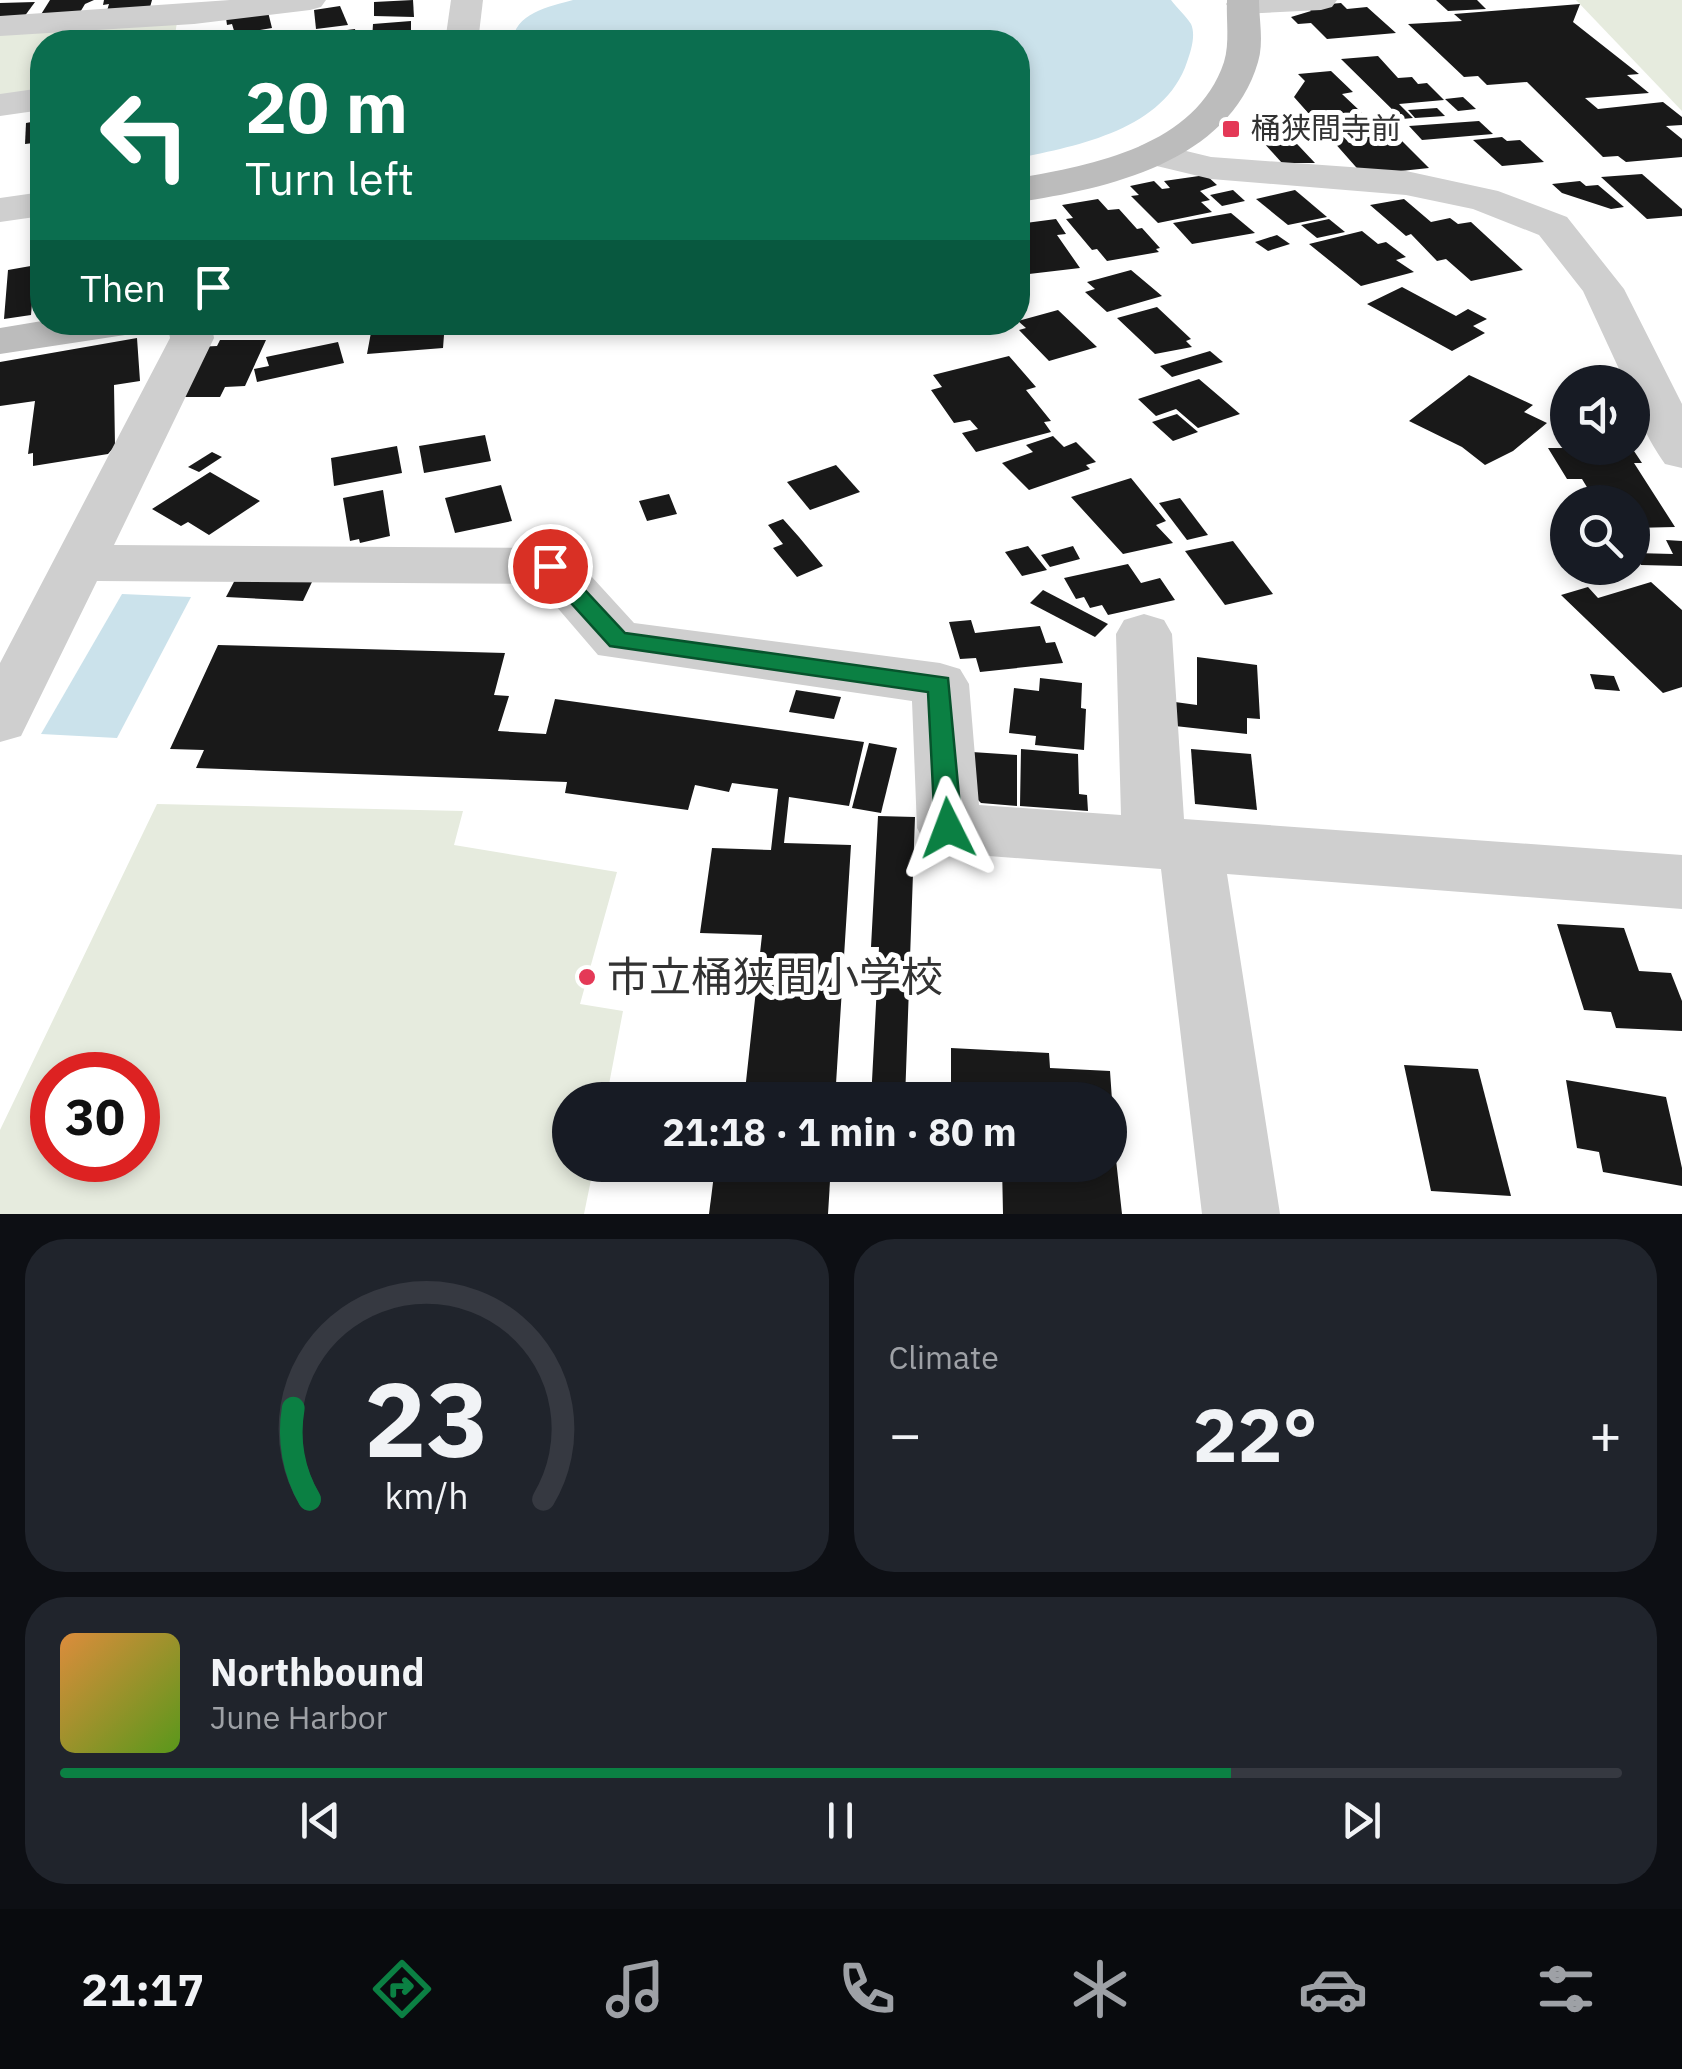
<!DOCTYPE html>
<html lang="en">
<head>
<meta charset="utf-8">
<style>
	:root { --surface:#171b24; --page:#20242c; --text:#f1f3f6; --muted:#9ea1a6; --line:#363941; --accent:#0b8043 }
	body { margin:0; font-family:"IBM Plex Sans","Noto Sans JP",sans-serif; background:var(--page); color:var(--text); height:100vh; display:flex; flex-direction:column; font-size:38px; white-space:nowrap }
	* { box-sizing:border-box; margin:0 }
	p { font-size:32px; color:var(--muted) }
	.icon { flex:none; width:55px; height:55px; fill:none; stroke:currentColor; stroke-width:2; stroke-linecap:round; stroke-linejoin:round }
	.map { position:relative; height:1214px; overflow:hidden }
	.sheet { display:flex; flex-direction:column; gap:25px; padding:25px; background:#0d0f14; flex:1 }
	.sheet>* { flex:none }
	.top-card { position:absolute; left:30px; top:30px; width:1000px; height:305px; border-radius:40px; box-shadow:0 5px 15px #0003; background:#0b6e4f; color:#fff; overflow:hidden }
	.buttons { position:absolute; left:1550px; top:365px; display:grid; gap:20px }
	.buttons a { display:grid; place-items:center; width:100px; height:100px; border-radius:50%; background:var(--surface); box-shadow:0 5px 15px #0003; font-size:50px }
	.speed { position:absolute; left:30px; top:1052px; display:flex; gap:20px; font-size:50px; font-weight:700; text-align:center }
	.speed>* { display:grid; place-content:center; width:130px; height:130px; border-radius:50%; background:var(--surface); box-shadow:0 5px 15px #0003; line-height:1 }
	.speed .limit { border:15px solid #d22; background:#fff; color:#111 }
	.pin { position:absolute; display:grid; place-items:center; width:85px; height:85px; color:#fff; margin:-42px; border:5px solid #fff; border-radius:50%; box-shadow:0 2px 10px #0007 }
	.me { position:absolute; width:110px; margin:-55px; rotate:357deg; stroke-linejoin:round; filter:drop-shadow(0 0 8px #0008) }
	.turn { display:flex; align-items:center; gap:35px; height:210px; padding:0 50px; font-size:45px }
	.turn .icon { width:130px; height:130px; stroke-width:2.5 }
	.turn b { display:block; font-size:70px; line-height:85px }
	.then { display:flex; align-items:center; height:95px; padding:0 50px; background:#0003; gap:20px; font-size:38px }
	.big { font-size:75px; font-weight:700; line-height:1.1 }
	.sheet .card { flex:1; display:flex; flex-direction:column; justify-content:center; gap:15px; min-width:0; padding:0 35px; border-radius:40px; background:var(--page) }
	.sheet .dial { align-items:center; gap:0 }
	.dial svg { height:260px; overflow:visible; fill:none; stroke:var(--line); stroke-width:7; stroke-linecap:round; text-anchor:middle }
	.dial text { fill:var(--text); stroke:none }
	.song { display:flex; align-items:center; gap:30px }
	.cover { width:120px; height:120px; border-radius:15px; background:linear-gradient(135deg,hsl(30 70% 55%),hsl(90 70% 35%)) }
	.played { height:10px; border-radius:5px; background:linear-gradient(90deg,var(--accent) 75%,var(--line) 75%) }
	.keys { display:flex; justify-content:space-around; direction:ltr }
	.heat { display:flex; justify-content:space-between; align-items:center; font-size:55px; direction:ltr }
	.sheet .tiles { flex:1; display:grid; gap:25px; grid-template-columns:1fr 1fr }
	.card:last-child { grid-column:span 2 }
	.trip { position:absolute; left:552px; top:1082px; width:575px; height:100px; border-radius:50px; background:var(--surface); box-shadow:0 5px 15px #0003; font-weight:700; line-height:100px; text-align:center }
	.tab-bar { display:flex; height:160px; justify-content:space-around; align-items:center; background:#090b0e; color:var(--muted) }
	.tab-bar .icon { width:70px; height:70px }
	.tab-bar .active { color:var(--accent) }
	.tab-bar b { font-size:45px; color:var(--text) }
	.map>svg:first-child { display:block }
	.green { fill:#e6ebde; fill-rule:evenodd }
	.water { fill:#cbe2eb }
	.building { fill:#191919 }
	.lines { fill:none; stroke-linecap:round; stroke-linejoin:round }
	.street { fill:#cfcfcf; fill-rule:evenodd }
	.secondary { fill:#bcbcbc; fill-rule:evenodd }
	.route { fill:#0b8043; stroke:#07532c; stroke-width:2.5 }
	.poi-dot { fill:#e43957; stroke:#fff; stroke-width:4 }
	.labels { text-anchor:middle; stroke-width:10; stroke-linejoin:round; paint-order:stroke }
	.far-poi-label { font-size:30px; fill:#323232; stroke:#fff; text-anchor:start }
	.near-poi-label { font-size:42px; fill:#323232; stroke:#fff; text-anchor:start }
</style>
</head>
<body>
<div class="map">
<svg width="1682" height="1214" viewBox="0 0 1682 1214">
	<rect width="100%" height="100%" fill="#fff"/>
	<g class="green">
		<path d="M1576 0H1682V111Z"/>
		<path d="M177 22 174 42H42V90L0 95V32Z"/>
		<path d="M157 804 463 811 454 845 617 872 580 1004 623 1011 606 1100H570V1165H594L584 1214H0V1130ZM52 1075H138V1160H52Z"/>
	</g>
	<g class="water">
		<path d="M573 0H1171C1177 8 1186 16 1191 24 1196 35 1191 51 1187 62 1165 129 1078 146 1018 158V42H513C513 14 550 6 573 0Z"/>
		<path d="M122 594 191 597 117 738 41 734Z"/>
	</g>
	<g class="building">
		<path d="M50 0H94L85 4 79 14 40 16Z"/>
		<path d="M104 0H152L149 11 106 14 109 4 103 5Z"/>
		<path d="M413 0 414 17 374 16V2Z"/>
		<path d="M1436 0H1477L1486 9 1448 11Z"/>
		<path d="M35 2 24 17 0 18V3Z"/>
		<path d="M1341 3 1347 9 1367 7 1396 33 1327 39 1311 23 1298 24 1291 17 1311 11 1306 6Z"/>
		<path d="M1580 4 1573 22 1639 74 1627 75 1649 93 1585 98 1598 109 1663 102 1682 117V125L1666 126 1682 139V157L1626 162 1618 156 1603 157 1527 82 1487 85 1478 76 1464 77 1408 24 1462 21 1454 14Z"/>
		<path d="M340 6 348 25 316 29 314 10Z"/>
		<path d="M268 12 272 28 235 34 232 24 227 25 226 18Z"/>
		<path d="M411 21V38L372 41 373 24Z"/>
		<path d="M355 29 357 40 300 42 299 36Z"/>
		<path d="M272 34 273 42H236L235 38Z"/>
		<path d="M1378 56 1398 78 1412 77 1418 84 1427 83 1444 100 1399 104 1413 118 1402 119 1341 59Z"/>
		<path d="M1331 71 1353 92 1342 94 1377 127 1387 126 1429 168 1363 175 1294 97 1305 81 1298 74Z"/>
		<path d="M1463 97 1476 109 1458 111 1445 99Z"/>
		<path d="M1437 108 1445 116 1415 118 1408 110Z"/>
		<path d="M42 120V142L25 144 26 123Z"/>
		<path d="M1479 121 1493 134 1422 140 1409 126Z"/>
		<path d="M1282 128 1315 163H1282L1253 131Z"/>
		<path d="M1502 137 1507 141 1520 140 1544 162 1502 166 1473 140Z"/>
		<path d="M1642 174 1682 209V216L1647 219 1601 177Z"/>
		<path d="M1206 175 1217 185 1200 191 1210 200 1201 202 1212 212 1158 223 1131 196 1139 195 1130 186 1154 181 1162 189 1170 188 1164 181Z"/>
		<path d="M1580 181 1586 186 1598 185 1624 207 1611 209 1562 193 1552 184Z"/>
		<path d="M1233 190 1245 201 1222 206 1210 195Z"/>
		<path d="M1295 190 1327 217 1288 225 1256 199Z"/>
		<path d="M1098 199 1108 210 1119 209 1137 229 1142 228 1160 248 1156 249 1159 252 1107 261 1097 249 1092 250 1066 219 1073 218 1062 205Z"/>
		<path d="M1404 199 1431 222 1450 218 1458 224 1471 222 1523 270 1471 281 1446 259 1437 261 1411 234 1406 236 1370 205Z"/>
		<path d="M1231 213 1255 233 1192 244 1173 223Z"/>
		<path d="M1056 219 1066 234 1057 235 1080 268 1029 274 1018 256V224Z"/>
		<path d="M1329 219 1345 232 1317 238 1301 225Z"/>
		<path d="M1362 231 1378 244 1386 242 1406 257 1396 260 1414 272 1361 286 1309 244Z"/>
		<path d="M1277 235 1290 244 1268 251 1255 242Z"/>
		<path d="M42 264V302L32 303 31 315 4 319 8 270Z"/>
		<path d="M1131 270 1162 296 1107 312 1085 292 1095 289 1087 282Z"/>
		<path d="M1402 287 1456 316 1468 309 1487 319 1473 326 1485 333 1452 351 1367 304Z"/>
		<path d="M1157 307 1191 339 1186 341 1192 347 1155 354 1117 318Z"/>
		<path d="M1058 310 1097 347 1049 361 1019 330 1026 328 1018 321Z"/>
		<path d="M357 322H445L443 348 367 354 372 327 356 328Z"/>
		<path d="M511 322H580L582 331 547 335 525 333 523 325 512 327Z"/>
		<path d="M667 322H726L724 335 665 334Z"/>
		<path d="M137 338 140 381 114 385 115 446 108 454 33 466V453L28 454 35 401 0 406V362Z"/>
		<path d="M220 340H266L245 386 225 387 220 397H183L197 347 217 346Z"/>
		<path d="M338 342 344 363 257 382 254 369 269 366 266 357Z"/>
		<path d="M1210 351 1223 362 1172 377 1160 366Z"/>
		<path d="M1009 356 1036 387 1026 390 1051 421 1044 422 1051 432 976 452 962 433 978 429 970 420 954 423 931 390 942 387 933 375Z"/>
		<path d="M1469 375 1533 405 1524 412 1547 423 1513 451 1485 465 1462 447 1409 421Z"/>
		<path d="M1199 379 1240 414 1198 428 1176 409 1156 416 1138 399Z"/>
		<path d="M1177 414 1198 432 1173 441 1152 422Z"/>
		<path d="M485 435 491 461 424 473 419 446Z"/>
		<path d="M1053 436 1064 447 1076 442 1096 462 1086 465 1090 469 1029 490 1002 463 1033 452 1026 445Z"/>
		<path d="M397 446 402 473 334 486 331 458Z"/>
		<path d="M1548 448H1632L1642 463H1634L1675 527 1632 528V502H1596L1582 479H1567Z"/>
		<path d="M212 452 222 457 199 472 188 467Z"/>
		<path d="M836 465 860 492 810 510 787 482Z"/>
		<path d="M210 472 260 501 209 535 188 522 181 526 152 509Z"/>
		<path d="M1131 478 1166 521 1156 525 1173 543 1123 554 1071 497Z"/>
		<path d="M501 485 512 521 455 533 445 498Z"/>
		<path d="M383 490 390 536 360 543 359 539 350 541 343 498Z"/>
		<path d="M669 494 677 514 647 521 639 501Z"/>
		<path d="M1180 498 1208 535 1187 540 1159 503Z"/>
		<path d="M783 519 799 537 823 566 797 577 773 548 783 544 768 525Z"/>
		<path d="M1666 540 1682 541V566L1641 565 1635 553 1673 554Z"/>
		<path d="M1233 541 1273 594 1225 605 1185 551Z"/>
		<path d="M1028 546 1047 570 1022 576 1005 552Z"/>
		<path d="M1073 546 1080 559 1050 567 1041 555Z"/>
		<path d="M1128 564 1141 583 1160 578 1175 600 1108 615 1102 605 1090 608 1084 597 1076 599 1064 578Z"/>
		<path d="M236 578 312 582 303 601 226 597Z"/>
		<path d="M1651 582 1682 610V687L1663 693 1561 595 1588 587 1598 598Z"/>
		<path d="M1043 590 1108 624 1095 637 1030 603Z"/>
		<path d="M971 620 975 633 1040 626 1046 643 1055 642 1063 663 980 672 976 658 960 659 949 622Z"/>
		<path d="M218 645 505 653 494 695 509 696 498 731 546 734 555 699 864 742 849 806 789 797 784 843 851 845 835 1100H744L762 935 700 933 712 848 771 850 778 789 732 783 729 792 695 785 688 810 565 793 567 782 196 768 204 750 170 749Z"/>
		<path d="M1197 657 1257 665 1260 719 1247 718V734L1175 726V702L1197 705Z"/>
		<path d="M1590 674 1614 676 1620 691 1595 689Z"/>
		<path d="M1040 678 1082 683 1081 708 1086 709 1084 750 1035 745 1036 736 1009 733 1014 688 1039 691Z"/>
		<path d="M796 690 841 697 834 719 789 712Z"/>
		<path d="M869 743 897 748 881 813 852 808Z"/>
		<path d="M1021 749 1078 754 1079 794 1087 795 1088 811 1020 806Z"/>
		<path d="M1191 749 1251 754 1257 810 1195 804Z"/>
		<path d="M972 752 1017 755V806L981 803 971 793Z"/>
		<path d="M878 816 915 817 905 1100H871L879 947H871Z"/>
		<path d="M1557 924 1624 928 1639 971 1671 973 1682 1001V1031L1616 1028 1611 1012 1584 1010Z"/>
		<path d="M951 1048 1049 1053 1050 1068 1110 1071 1112 1100H951Z"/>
		<path d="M1404 1065 1478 1069 1511 1196 1431 1191Z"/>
		<path d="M1566 1080 1666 1097 1682 1168V1186L1603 1172 1599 1152 1577 1148Z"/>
		<path d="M1110 1105 1122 1214H1003L1002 1165H1110Z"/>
		<path d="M831 1165 828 1214H709L715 1167Z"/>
	</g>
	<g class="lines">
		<g class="street">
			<path d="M230 0H326L321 7 310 10 194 24 0 36V16Z"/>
			<path d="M451 0H483L478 42H445Z"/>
			<path d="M1229 0H1337L1332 7 1321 10 1242 14 1231 11 1226 4Z"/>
			<path d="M42 88V110L0 116V94Z"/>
			<path d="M1153 143 1211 157 1406 171 1498 191 1567 217 1624 289 1682 404V468L1665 464C1649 441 1632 410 1632 382H1625L1583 291 1539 235 1473 209 1406 195 1211 179 1140 162 1134 154 1140 146Z"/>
			<path d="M42 192V216L0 222V198Z"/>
			<path d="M167 322H211L214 338 114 545 551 548 570 553 634 623 940 663 960 669 969 684 979 805 1121 815 1116 634 1124 620 1144 614 1164 620 1172 634 1184 819 1682 855V909L1227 874 1280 1214H1202L1161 869 949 853 927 846 917 828 912 701 598 655 537 584 97 581 21 736 0 742V663L170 338Z"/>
		</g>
		<g class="secondary">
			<path d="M1227 0H1259C1259 20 1264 42 1258 62 1229 162 1107 189 1018 202V178C1093 165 1196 146 1224 62 1230 43 1226 20 1227 0Z"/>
			<path d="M42 321V322H147L141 331 125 335 0 354V328Z"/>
		</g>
	</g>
	<path class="route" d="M550 559 558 561 625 633 948 678 962 828 958 835 948 838 939 835 935 828 928 692 610 646 543 572 539 566 543 561Z"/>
	<g class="poi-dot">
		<rect x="1221" y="119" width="20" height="20" rx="5"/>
		<circle cx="587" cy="977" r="10"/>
	</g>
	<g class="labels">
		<g class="far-poi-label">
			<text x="1251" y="139">桶狭間寺前</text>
		</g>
		<g class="near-poi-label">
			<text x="607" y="992">市立桶狭間小学校</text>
		</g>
	</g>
</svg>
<div class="buttons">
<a><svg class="icon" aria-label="sound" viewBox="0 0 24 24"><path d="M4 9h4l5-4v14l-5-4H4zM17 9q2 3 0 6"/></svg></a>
<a><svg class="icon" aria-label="search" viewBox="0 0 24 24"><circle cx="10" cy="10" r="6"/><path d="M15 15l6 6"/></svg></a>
</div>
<div class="speed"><div class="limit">30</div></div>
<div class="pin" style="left:550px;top:566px;background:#d93025"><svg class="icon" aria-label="arrive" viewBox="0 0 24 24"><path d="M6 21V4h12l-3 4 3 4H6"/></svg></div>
<svg class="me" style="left:948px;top:828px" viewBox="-20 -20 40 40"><path d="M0-17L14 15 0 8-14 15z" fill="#0b8043" stroke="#fff" stroke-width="4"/></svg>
<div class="trip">21:18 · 1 min · 80 m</div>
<div class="top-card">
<div class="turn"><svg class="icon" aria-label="left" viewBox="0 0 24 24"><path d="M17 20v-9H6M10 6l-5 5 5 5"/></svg><div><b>20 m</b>Turn left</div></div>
<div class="then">Then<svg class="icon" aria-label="arrive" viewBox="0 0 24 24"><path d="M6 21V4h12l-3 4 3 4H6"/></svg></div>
</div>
</div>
<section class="sheet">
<div class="tiles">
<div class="card dial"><svg viewBox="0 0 100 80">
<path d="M14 69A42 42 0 1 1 86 69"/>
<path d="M14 69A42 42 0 0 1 9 41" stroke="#0b8043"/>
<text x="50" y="56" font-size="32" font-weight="700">23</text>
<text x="50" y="72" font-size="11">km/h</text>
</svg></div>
<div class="card"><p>Climate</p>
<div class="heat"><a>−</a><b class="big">22°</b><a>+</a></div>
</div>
<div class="card">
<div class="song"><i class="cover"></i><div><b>Northbound</b><p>June Harbor</p></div></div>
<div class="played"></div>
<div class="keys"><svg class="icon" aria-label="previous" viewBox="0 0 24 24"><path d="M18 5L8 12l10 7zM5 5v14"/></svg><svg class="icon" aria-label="pause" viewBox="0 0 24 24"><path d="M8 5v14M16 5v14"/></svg><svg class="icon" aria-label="next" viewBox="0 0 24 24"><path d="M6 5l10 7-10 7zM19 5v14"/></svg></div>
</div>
</div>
</section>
<nav class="tab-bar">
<b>21:17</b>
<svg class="icon active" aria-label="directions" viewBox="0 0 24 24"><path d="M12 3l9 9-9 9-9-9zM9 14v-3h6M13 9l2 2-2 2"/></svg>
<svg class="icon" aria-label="music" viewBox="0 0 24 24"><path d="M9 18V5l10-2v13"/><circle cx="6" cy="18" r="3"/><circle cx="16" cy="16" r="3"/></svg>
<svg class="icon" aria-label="phone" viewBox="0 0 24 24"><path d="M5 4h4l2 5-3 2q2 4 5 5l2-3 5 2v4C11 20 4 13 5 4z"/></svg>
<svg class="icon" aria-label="climate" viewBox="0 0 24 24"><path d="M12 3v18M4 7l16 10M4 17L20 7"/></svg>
<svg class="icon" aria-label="car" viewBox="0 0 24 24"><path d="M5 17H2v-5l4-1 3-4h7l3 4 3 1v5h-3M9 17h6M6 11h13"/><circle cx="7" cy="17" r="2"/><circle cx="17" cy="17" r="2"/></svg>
<svg class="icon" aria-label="filters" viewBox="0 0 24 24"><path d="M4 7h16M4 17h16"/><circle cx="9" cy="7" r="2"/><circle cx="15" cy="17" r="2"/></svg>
</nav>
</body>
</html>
